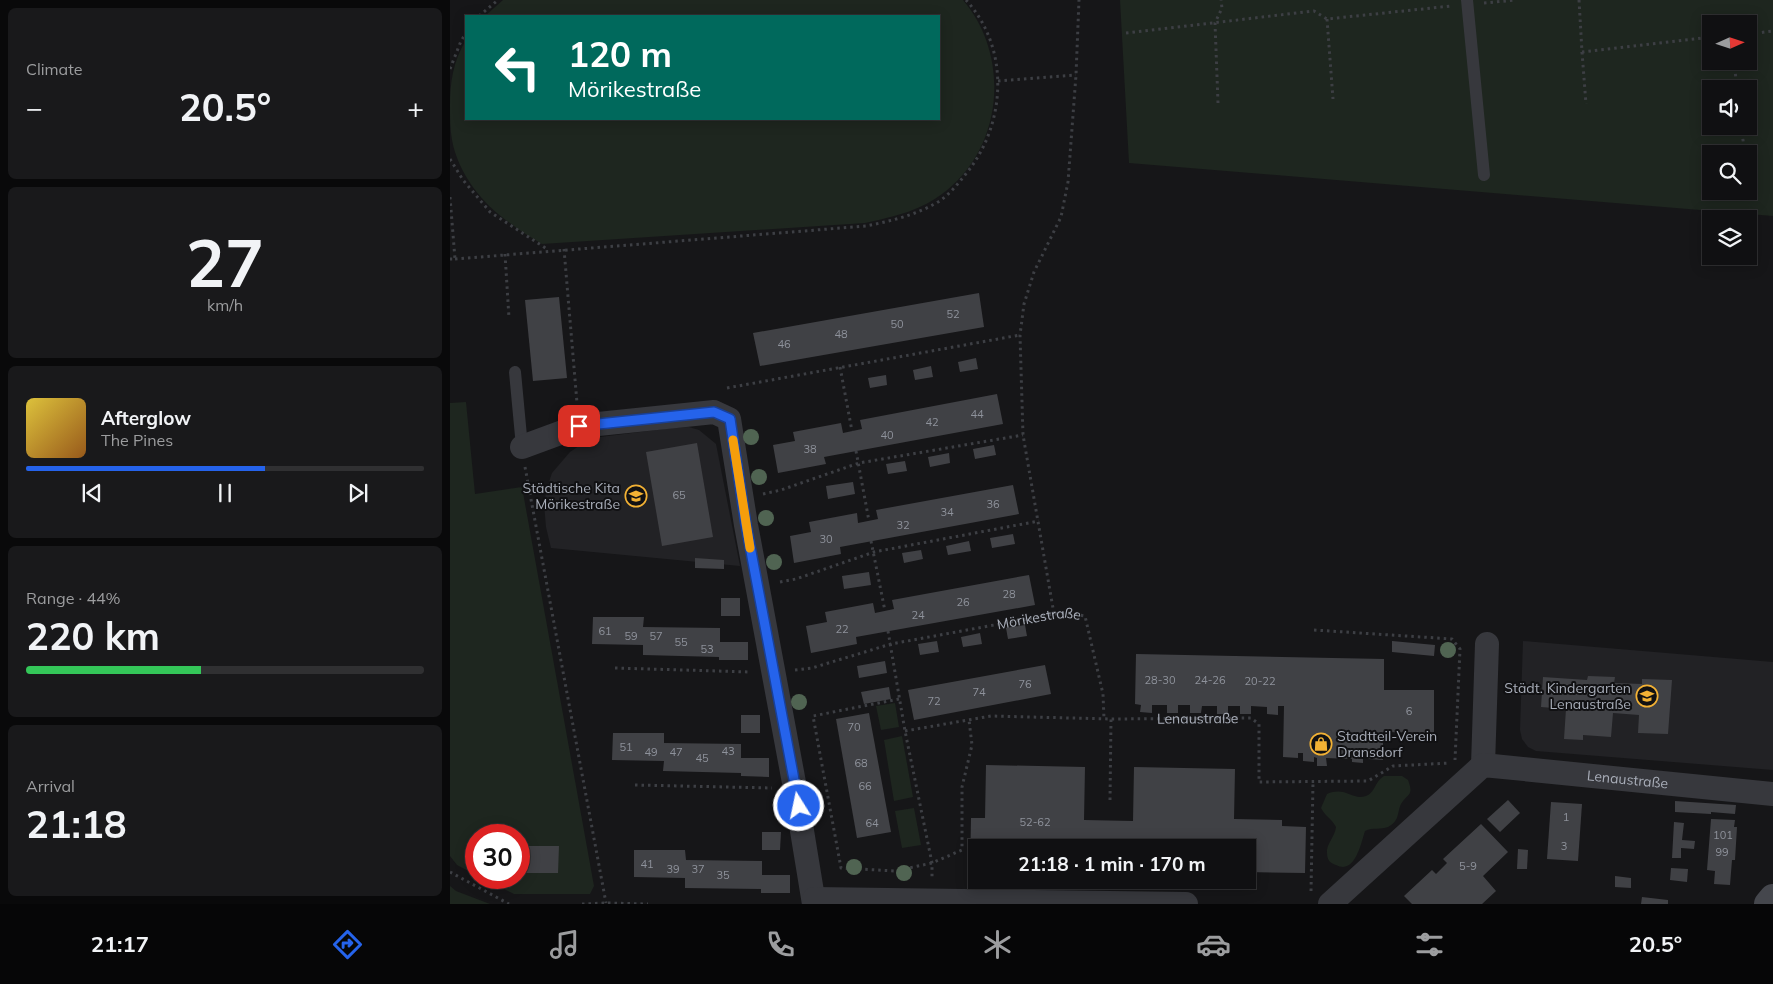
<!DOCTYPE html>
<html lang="en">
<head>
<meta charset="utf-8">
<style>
	:root { --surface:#101012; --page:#19191b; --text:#f1f3f6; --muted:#9c9d9f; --line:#303032; --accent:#2563eb }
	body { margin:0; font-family:Mulish,sans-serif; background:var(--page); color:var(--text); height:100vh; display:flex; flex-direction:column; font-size:19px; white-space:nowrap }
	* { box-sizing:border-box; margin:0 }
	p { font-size:16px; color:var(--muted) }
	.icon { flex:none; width:28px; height:28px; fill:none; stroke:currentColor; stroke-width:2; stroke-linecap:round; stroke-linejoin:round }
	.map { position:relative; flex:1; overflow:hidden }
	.drawer { display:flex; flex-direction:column; gap:8px; padding:8px; background:#09090a; width:450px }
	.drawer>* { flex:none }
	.hud { position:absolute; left:15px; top:15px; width:475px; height:105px; border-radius:0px; box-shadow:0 2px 12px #0003,0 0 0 1px var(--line); background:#00695c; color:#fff; overflow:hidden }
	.needle { width:32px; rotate:87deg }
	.controls { position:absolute; left:1252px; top:15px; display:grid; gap:10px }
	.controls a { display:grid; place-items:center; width:55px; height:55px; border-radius:0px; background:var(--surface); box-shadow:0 2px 12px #0003,0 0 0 1px var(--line); font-size:25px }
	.speed { position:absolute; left:15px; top:824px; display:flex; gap:10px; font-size:25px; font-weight:700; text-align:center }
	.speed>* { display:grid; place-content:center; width:65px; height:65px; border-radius:50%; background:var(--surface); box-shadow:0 2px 12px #0003,0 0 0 1px var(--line); line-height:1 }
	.speed .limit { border:8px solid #d22; background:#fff; color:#111 }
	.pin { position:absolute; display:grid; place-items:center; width:42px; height:42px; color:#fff; margin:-21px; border-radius:10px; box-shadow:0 2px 8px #0006 }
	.me { position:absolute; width:55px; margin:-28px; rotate:350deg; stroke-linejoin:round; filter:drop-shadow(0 0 4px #0008) }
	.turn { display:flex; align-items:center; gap:18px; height:105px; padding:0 20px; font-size:22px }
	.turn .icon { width:65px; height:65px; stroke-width:2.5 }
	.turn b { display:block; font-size:35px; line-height:42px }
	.big { font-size:38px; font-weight:700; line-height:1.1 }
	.drawer .widget { flex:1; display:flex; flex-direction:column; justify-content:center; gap:8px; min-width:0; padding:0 18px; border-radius:8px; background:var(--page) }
	.drawer .dial { align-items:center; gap:0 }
	.dial b { font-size:65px; line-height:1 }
	.song { display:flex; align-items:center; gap:15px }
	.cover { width:60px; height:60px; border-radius:8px; background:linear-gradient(135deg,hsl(50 70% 55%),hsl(30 70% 35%)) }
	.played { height:5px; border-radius:2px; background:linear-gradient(90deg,var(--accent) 60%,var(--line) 60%) }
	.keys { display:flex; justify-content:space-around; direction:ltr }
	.heat { display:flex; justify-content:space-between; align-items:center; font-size:28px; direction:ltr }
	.charge { height:8px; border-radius:4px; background:linear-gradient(90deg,#34c759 44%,var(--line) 0) }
	.trip { position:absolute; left:518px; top:839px; width:288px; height:50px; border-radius:0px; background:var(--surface); box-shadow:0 2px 12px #0003,0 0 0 1px var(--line); font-weight:700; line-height:50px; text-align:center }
	.tab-bar { display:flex; height:80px; justify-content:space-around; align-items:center; background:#060607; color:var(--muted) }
	.tab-bar .icon { width:35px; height:35px }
	.tab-bar .on { color:var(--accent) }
	.tab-bar b { font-size:22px; color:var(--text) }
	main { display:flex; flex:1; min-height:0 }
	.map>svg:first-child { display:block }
	.built { fill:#222225 }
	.green { fill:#1e261f; fill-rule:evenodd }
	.building { fill:#404145 }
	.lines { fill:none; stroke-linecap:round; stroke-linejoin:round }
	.path { stroke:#3d3f44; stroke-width:3; stroke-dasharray:2.5 4; stroke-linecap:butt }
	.lane { stroke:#37383d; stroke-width:12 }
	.street { stroke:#37383d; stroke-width:24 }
	.secondary { stroke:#45474d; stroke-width:28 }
	.tree { fill:#506452 }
	.route-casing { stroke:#184099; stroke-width:12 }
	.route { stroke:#2563eb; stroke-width:9 }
	.slow { stroke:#f59e0b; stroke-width:9 }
	.labels { text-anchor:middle; stroke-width:4; stroke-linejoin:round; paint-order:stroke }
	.number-label { font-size:11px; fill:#8e929b }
	.poi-label { font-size:14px; fill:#a8adb8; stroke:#111113; text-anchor:end }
	.street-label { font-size:14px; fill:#a8adb8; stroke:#111113 }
</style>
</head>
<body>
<main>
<section class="drawer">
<div class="widget"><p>Climate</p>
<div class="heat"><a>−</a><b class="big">20.5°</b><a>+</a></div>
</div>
<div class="widget dial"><b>27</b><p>km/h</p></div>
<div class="widget">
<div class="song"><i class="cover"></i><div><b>Afterglow</b><p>The Pines</p></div></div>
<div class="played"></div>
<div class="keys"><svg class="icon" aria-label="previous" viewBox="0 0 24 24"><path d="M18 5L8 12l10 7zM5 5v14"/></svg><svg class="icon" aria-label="pause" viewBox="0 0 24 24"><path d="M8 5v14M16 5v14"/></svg><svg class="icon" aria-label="next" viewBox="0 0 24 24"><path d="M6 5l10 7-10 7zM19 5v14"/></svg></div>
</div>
<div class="widget"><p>Range · 44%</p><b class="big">220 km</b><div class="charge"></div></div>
<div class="widget"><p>Arrival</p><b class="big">21:18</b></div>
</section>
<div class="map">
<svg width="1323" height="904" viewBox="0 0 1323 904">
	<rect width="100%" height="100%" fill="#161618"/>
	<g class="built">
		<path d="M239 427 249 430 266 444 290 566 101 548 96 527 94 504 97 488 102 473 120 452 132 444 150 437 222 428Z"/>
		<path d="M1073 641 1323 662V770L1086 751 1078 747 1072 739 1070 730Z"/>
	</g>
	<g class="green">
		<path d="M53 0H513C560 55 554 145 496 191 471 211 446 216 415 223L92 244C81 237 70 231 60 223 32 204 8 173 2 140 0 129 0 118 0 106 0 83 3 61 16 40V119H489V16H35Z"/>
		<path d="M670 0H1323V216L679 163ZM1261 24H1299V61H1261ZM1261 89H1299V126H1261ZM1261 154H1299V191H1261Z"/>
		<path d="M16 402 25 494 72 487 144 886 140 894H64L31 878H69V835H26V875L7 865 0 856V403Z"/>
		<path d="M445 703 449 727 431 730 426 706Z"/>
		<path d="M452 736 463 797 444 801 434 740Z"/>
		<path d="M934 776H952L958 780C964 796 958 793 951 804 947 812 950 821 938 827 931 830 923 827 915 831 911 843 905 875 886 865 880 863 877 860 877 853 876 844 885 837 886 827 882 819 875 816 871 808L877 794C896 786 902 801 916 796 925 793 925 781 934 776Z"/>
		<path d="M464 808 471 845 452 848 445 811Z"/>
		<path d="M0 886 6 891 40 904H0Z"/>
	</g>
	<g class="building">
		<path d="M529 293 534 327 310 366 303 333Z"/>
		<path d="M109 297 117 378 83 381 75 300Z"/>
		<path d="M526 358 528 369 510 372 508 362Z"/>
		<path d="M481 366 483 377 465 380 463 370Z"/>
		<path d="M436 375 437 385 420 388 418 378Z"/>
		<path d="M547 394 553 424 374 457 376 464 328 473 323 445 345 441 343 432 391 423 393 433 412 429 410 420Z"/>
		<path d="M247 443 263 537 212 546 196 452Z"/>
		<path d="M544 445 546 455 525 459 523 449Z"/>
		<path d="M499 453 500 463 480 467 478 457Z"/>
		<path d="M455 461 457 471 438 474 436 464Z"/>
		<path d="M403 482 405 494 378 499 376 486Z"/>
		<path d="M563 485 569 514 390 547 391 554 344 563 340 536 361 532 359 522 407 513 408 523 428 519 426 510Z"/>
		<path d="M563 534 565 544 542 548 540 538Z"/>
		<path d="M519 541 521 551 498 555 496 546Z"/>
		<path d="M471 550 473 559 454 563 452 553Z"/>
		<path d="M245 558 274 560V569L245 568Z"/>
		<path d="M419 572 421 585 394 589 392 576Z"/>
		<path d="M579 575 585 605 406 637 407 644 361 653 356 626 377 622 375 612 423 603 425 613 444 609 442 600Z"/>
		<rect x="271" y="598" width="19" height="18"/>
		<path d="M143 617H194L193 627 270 628V642H298V660H269V657L193 655V645L142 644Z"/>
		<path d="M575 625 577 636 558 639 556 628Z"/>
		<path d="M530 633 532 644 513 647 511 637Z"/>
		<path d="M487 641 489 652 470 655 468 644Z"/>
		<path d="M942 641 985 645 984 656 942 652Z"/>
		<path d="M686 654 934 659V690H984V733L933 732V760L918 759V754H913V763L902 762V759L876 758 877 766H867V758L864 757V762L853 761V753H848V758L833 757 834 706H828V715L817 714V707L801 706V714H790V706H778V714H767V706H752L751 713H740V705H728V713H717V705H702V713L690 712 691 705 685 704Z"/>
		<path d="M435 661 437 673 409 678 407 666Z"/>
		<path d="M595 665 601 694 464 720 458 690Z"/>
		<path d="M1138 676 1165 677 1164 683 1192 684V679L1222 680 1218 734 1188 733 1189 715 1163 713 1161 737 1133 735V740L1114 739 1116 709 1091 707 1093 677 1137 680Z"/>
		<path d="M439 687 441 699 414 704 411 692Z"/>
		<path d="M419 713 441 832 407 838 386 719Z"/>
		<rect x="291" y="715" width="19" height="18"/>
		<path d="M163 733H214V743L291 744V758H319V777L291 776V773L213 771 214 761 162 760Z"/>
		<path d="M536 765 635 767 634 820 683 821 684 767 785 769 784 819 832 820V826L856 827 855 873 796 872V848H526V872H520L521 818H535Z"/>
		<path d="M1058 800 1070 813 1050 832 1037 819Z"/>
		<path d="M1225 801 1286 805 1285 814 1261 812V814L1225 812Z"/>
		<path d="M1101 802 1132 804 1128 861 1097 859Z"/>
		<path d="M1261 819 1285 820 1284 827H1287L1285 860H1282L1280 885 1264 884 1265 871 1257 870Z"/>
		<path d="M1224 822 1234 823 1232 840 1245 841 1244 849 1231 848V858H1222Z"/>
		<path d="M1031 824 1058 852 1033 876 1046 891 1032 904H962L954 896 982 870 986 874 997 863 993 859Z"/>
		<path d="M312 832H331L330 850H312Z"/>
		<path d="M69 846H109L108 873H69Z"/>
		<path d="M1068 849 1078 850 1077 869H1067Z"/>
		<path d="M184 850H235L236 860 312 861V875H340V893H311V889L235 888V878L184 877Z"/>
		<path d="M1221 868 1238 869 1237 882 1220 880Z"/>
		<path d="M1165 876 1181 878V888L1165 887Z"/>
		<path d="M1192 897 1218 900V904H1191Z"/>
	</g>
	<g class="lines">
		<g class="path">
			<path d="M1129 0 1132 52 1261 37"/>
			<path d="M1034 3 1066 0"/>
			<path d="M29 16 48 0"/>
			<path d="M877 19 883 99"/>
			<path d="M676 33 864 11 877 19 1001 6"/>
			<path d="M1299 34 1323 31"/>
			<path d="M1132 52 1136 104"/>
			<path d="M1284 61 1287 89"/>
			<path d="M0 69 11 41 16 33"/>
			<path d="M548 81 626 75"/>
			<path d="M768 103 765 23 772 8 771 0"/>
			<path d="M1291 126 1295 154"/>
			<path d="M0 159 13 180 40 212 97 249"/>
			<path d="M0 197 5 259H0"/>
			<path d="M114 249 127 403"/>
			<path d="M55 254 59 318"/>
			<path d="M5 259 416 226C441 221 466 215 488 202 499 195 507 185 515 175 556 126 561 49 516 0"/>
			<path d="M390 367 402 431"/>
			<path d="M277 388 570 335"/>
			<path d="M406 451 419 521"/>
			<path d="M75 467 156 903"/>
			<path d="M313 494 331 490 409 463 573 435"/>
			<path d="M421 541 435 611"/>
			<path d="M330 582 346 579 424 552 589 521"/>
			<path d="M604 614 573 435 570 335 574 304 584 272 611 217 618 182 626 75 629 0"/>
			<path d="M864 630 1002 639 1010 649 1005 760"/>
			<path d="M438 631 455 731 482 863V878"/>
			<path d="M165 668 301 672"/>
			<path id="s1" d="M345 670 362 668 441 644 604 614 618 613 635 616 653 694 654 719"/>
			<path d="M449 699 363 716 391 868 445 871 482 863 512 850V787L522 745 519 720"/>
			<path id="s2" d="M455 731 541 716 661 719 801 718 809 724V782L918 781 943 766 1000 763"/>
			<path d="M185 785 322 788"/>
			<path d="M660 800 661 719"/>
			<path d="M0 872 59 904"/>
			<path d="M861 891 863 782"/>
			<path d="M132 904 156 903 198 904"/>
		</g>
		<g class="lane">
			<path d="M1017 0 1034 175"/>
			<path d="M65 372 72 447"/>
		</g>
		<g class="street">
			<path d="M72 447 129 426 264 412 279 419 296 525 345 788 364 904"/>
			<path d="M1033 765 1037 644"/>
			<path d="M364 899 736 904"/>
			<path id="s3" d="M880 904 1033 765 1323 794"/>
		</g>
		<path class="secondary" d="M1318 904 1323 898"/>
	</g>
	<g class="tree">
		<circle cx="301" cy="437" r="8"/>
		<circle cx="309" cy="477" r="8"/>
		<circle cx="316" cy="518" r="8"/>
		<circle cx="324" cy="562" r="8"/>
		<circle cx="998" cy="650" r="8"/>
		<circle cx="349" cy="702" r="8"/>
		<circle cx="404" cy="867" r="8"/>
		<circle cx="454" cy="873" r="8"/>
	</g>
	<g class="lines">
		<g class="route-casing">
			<path id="route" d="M129 426 264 412 280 419 296 525 349 806"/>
		</g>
		<use href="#route" class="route"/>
		<path class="slow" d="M283 440 300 548"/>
	</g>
	<defs>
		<g id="school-ring" transform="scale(1.125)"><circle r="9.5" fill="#111113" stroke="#f2b134" stroke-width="1.5"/><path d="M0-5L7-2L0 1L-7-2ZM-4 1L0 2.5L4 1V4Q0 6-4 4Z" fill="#f2b134"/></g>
		<g id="shop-ring" transform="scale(1.125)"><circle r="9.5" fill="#111113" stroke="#f2b134" stroke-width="1.5"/><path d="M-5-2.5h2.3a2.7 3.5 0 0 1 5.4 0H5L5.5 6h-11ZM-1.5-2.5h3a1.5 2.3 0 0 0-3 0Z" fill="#f2b134"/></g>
	</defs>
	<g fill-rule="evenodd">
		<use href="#school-ring" x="186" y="496"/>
		<use href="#school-ring" x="1197" y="696"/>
		<use href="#shop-ring" x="871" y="744"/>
	</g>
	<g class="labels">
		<g class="number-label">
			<text x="503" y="318">52</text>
			<text x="447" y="328">50</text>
			<text x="391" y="338">48</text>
			<text x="334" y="348">46</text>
			<text x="527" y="418">44</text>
			<text x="482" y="426">42</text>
			<text x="437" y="439">40</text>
			<text x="360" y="453">38</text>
			<text x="229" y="499">65</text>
			<text x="543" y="508">36</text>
			<text x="497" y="516">34</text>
			<text x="453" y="529">32</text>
			<text x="376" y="543">30</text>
			<text x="559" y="598">28</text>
			<text x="513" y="606">26</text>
			<text x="468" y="619">24</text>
			<text x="392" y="633">22</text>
			<text x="155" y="635">61</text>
			<text x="181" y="640">59</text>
			<text x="206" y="640">57</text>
			<text x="231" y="646">55</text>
			<text x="257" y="653">53</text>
			<text x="710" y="684">28-30</text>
			<text x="760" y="684">24-26</text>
			<text x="810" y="685">20-22</text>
			<text x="575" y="688">76</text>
			<text x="529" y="696">74</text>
			<text x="484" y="705">72</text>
			<text x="959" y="715">6</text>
			<text x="404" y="731">70</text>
			<text x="176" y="751">51</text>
			<text x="278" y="755">43</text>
			<text x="201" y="756">49</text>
			<text x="226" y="756">47</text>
			<text x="252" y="762">45</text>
			<text x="411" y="767">68</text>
			<text x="415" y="790">66</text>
			<text x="1116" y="821">1</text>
			<text x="585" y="826">52-62</text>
			<text x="422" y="827">64</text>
			<text x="1273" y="839">101</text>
			<text x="1114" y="850">3</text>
			<text x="1272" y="856">99</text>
			<text x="197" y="868">41</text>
			<text x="1018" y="870">5-9</text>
			<text x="223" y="873">39</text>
			<text x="248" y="873">37</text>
			<text x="273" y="879">35</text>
		</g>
		<g class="poi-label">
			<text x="170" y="493">Städtische Kita<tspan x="170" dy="16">Mörikestraße</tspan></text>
			<text x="1181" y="693">Städt. Kindergarten<tspan x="1181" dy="16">Lenaustraße</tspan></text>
			<text x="887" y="741" text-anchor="start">Stadtteil-Verein<tspan x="887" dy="16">Dransdorf</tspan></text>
		</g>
		<g class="street-label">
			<text dy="5" stroke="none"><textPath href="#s1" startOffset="250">Mörikestraße</textPath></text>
			<text dy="5" stroke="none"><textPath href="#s2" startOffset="294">Lenaustraße</textPath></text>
			<text dy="5" stroke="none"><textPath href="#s3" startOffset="352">Lenaustraße</textPath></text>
		</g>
	</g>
</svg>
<div class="controls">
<a><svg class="needle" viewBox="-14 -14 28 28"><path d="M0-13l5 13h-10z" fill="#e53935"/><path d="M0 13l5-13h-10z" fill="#9c9d9f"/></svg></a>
<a><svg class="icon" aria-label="sound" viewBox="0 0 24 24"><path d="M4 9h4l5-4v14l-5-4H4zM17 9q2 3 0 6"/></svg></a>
<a><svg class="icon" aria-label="search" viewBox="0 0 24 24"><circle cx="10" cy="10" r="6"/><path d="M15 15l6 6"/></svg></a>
<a><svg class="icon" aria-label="layers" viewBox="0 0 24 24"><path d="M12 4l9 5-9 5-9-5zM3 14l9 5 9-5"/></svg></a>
</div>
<div class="speed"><div class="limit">30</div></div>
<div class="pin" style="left:129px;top:426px;background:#d93025"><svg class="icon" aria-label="arrive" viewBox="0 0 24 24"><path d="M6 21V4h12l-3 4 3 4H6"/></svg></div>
<svg class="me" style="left:349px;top:806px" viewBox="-20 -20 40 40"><circle r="17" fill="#2563eb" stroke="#fff" stroke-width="3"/><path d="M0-11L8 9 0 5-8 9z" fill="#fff"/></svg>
<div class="trip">21:18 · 1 min · 170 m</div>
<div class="hud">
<div class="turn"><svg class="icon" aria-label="left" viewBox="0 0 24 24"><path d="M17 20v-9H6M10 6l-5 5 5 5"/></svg><div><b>120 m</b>Mörikestraße</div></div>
</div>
</div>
</main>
<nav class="tab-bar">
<b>21:17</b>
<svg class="icon on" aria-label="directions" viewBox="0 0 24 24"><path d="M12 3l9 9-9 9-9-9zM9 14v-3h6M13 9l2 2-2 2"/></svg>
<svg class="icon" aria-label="music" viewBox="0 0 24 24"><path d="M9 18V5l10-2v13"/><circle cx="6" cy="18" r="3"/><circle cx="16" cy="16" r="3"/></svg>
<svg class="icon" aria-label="phone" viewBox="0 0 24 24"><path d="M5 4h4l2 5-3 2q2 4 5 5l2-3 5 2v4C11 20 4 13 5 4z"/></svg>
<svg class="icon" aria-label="climate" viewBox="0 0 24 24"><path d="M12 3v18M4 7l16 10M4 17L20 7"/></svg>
<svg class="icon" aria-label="car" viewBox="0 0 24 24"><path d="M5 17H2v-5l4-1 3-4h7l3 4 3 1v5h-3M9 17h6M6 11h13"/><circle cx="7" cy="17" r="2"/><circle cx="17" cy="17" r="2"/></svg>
<svg class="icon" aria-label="filters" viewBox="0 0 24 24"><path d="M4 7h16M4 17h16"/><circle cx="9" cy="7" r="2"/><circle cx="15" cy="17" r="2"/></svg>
<b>20.5°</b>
</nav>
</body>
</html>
